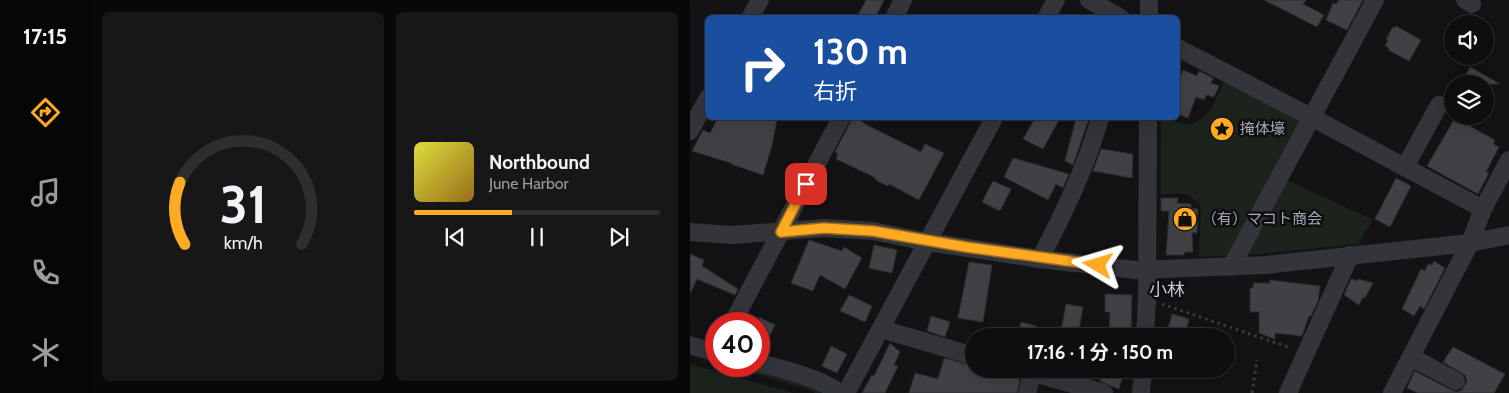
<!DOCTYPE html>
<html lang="ja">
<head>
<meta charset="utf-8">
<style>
	:root { --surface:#0e0e10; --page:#171719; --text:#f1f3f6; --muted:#9b9c9f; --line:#2e2e30; --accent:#feaa22 }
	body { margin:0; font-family:Cabin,"Noto Sans JP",sans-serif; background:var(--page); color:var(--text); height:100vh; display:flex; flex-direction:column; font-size:19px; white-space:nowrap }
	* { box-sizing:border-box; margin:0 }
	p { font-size:16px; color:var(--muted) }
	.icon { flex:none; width:28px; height:28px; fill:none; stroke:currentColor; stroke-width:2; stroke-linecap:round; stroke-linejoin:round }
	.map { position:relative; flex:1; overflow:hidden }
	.panel { display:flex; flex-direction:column; gap:12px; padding:12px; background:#080809; width:600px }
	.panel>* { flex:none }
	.guide { position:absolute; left:15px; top:15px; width:475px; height:105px; border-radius:8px; box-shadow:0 5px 20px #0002,0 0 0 1px var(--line); background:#1a4fa0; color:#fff; overflow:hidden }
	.buttons { position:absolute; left:754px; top:15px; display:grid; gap:10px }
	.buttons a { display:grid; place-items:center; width:50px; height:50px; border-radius:50%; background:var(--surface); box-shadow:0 5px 20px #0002,0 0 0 1px var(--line); font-size:25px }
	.speed { position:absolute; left:15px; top:312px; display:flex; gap:10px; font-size:25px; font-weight:700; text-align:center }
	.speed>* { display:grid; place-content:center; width:65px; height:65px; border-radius:50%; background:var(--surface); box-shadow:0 5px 20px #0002,0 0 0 1px var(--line); line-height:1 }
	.speed .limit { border:8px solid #d22; background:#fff; color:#111 }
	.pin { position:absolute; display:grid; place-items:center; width:42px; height:42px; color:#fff; margin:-21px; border-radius:10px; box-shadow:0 2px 8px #0006 }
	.me { position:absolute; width:55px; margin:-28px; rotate:277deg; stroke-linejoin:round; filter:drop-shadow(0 0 4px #0008) }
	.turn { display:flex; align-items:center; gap:18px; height:105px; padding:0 25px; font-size:22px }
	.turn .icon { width:65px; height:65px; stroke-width:2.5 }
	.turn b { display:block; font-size:35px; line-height:42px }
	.panel .card { flex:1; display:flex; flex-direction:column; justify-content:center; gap:8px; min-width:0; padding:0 18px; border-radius:8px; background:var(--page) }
	.panel .dial { align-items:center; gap:0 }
	.dial svg { height:130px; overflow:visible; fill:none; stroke:var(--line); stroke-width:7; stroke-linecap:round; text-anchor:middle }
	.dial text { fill:var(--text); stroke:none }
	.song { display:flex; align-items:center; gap:15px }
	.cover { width:60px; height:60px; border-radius:8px; background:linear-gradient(135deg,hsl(60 70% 55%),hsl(40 70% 35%)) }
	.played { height:5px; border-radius:2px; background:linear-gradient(90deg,var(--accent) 40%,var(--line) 40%) }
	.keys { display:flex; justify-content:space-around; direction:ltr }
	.panel .tiles { flex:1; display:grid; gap:12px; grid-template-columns:repeat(2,1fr) }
	.trip { position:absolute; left:275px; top:328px; width:270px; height:50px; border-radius:25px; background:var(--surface); box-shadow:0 5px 20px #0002,0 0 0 1px var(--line); font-weight:700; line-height:50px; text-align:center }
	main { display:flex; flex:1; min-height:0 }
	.tab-bar { display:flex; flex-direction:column; width:90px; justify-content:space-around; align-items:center; background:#060606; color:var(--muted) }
	.tab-bar .icon { width:35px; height:35px }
	.tab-bar .current { color:var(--accent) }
	.tab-bar b { font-size:22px; color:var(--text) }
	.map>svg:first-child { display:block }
	.green { fill:#1b231c }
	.building { fill:#3f4145; stroke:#2d2d31 }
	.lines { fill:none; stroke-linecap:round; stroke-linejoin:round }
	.path { stroke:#3a3c42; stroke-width:3; stroke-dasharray:2.5 4; stroke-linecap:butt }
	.minor { stroke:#34353a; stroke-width:18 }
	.route-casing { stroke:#a56e16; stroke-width:12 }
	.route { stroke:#feaa22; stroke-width:9 }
	.labels { text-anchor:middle; stroke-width:5; stroke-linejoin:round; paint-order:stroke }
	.poi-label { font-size:15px; fill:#a4abb7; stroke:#0e0e10; text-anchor:start }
	.quarter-label { font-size:18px; fill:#c5c9d2; stroke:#0e0e10 }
</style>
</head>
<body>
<main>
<nav class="tab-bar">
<b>17:15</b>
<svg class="icon current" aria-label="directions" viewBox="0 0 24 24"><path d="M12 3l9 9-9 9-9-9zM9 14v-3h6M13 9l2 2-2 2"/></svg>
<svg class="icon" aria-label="music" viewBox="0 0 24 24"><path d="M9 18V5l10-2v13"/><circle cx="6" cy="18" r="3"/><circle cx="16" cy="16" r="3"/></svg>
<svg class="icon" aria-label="phone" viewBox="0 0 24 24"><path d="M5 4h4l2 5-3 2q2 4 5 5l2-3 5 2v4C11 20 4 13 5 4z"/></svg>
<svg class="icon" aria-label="climate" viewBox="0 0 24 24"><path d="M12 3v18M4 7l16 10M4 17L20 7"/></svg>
</nav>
<section class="panel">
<div class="tiles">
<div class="card dial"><svg viewBox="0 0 100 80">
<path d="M14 69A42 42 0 1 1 86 69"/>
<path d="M14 69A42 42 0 0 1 11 31" stroke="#feaa22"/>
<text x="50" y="56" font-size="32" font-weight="700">31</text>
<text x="50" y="72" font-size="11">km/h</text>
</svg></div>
<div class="card">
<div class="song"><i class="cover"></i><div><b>Northbound</b><p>June Harbor</p></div></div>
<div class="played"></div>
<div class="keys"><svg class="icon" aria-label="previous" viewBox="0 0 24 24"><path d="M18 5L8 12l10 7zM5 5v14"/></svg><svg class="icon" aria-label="pause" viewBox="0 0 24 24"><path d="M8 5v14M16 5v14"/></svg><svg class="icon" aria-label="next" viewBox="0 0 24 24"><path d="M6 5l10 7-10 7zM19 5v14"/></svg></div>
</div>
</div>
</section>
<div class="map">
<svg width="819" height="393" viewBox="0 0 819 393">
	<rect width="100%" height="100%" fill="#131315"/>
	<g class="green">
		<path d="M536 78 613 119 538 256 509 257 511 205 497 194H471V118C480 118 488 124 497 124 519 124 528 94 536 78Z"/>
		<path d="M597 180 683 220 668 244 556 255Z"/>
		<path d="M0 364 103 393H0Z"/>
		<path d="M38 366C68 366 106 380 134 393H125L115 388Z"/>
	</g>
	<g class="building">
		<path d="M176 0H194L185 18H166Z"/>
		<path d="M574 0H616L613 4 634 15 627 27Z"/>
		<path d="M649 0H673L657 30 636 20 643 3 646 4Z"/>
		<path d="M706 26 731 40 719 61 698 50 699 48 695 46 698 40 696 39 703 27 705 28Z"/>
		<path d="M780 67 810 84H771Z"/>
		<path d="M493 70 507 76 509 71 523 78 521 83 529 86 524 97 516 95 514 100 506 97 498 118 488 114V83Z"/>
		<path d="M28 118H73L87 120 82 145 73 175 41 164V163L2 151 13 130 20 133Z"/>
		<path d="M166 118 177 125 231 152 235 144 254 153 229 200 199 184 198 186 187 181 184 177 146 159 148 154 145 152 162 119H165Z"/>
		<path d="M345 118H370L353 149 333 139Z"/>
		<path d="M386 118H399L383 165 375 161Z"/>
		<path d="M765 118 805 140 803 144 809 147 796 172 799 173 788 194 737 166Z"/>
		<path d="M411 149 443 154 442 178 403 171Z"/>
		<path d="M323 158 379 174 373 188 366 184 358 200 314 177Z"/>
		<path d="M706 178 721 186 700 227 685 219Z"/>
		<path d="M303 181 321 189 310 211 292 202Z"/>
		<path d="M471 198H488L487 203 501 204V208L508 209 507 233H502L503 252H495L494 255H476L479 211H471Z"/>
		<path d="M119 240 152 251 154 247 172 258 155 289 130 275 123 291 101 283Z"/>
		<path d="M184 245 207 250 202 273 179 268Z"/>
		<path d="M0 254 14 260 12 266 48 289 45 295 7 279 0 294Z"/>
		<path d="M744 261 755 268 734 309 730 306 724 316 712 309 731 269 735 271 738 264 742 265Z"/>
		<path d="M279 262 302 265 293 322 268 318Z"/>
		<path d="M661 279 667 281 668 279 683 283 675 298 673 297 669 305 654 295Z"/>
		<path d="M580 280 630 286 628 301 621 316H619L612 336 585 333V339L569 333V312H560V288H563V283H580Z"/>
		<path d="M415 294 442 295 441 336H419L420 312H415Z"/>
		<path d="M159 295 182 306 175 322 150 311Z"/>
		<path d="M376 304 393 307 388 336H370Z"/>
		<path d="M482 314 499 319 495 334 478 329Z"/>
		<path d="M241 316 260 322 255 337 237 331Z"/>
		<path d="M69 317 85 325 71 353H69Z"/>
		<path d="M331 322 346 326 343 336H328Z"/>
		<path d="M200 343 210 352 204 365 208 366 195 393H172L182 375 184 376Z"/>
		<path d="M141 346 157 354 147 373 132 366Z"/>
		<path d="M763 347 815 374 804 393H728L717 388 725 371 761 390 767 392 772 390 777 381 775 375 753 362Z"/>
		<path d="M254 358 284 366V369H309L320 372 323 377 330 380 327 393H219L225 373 248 379Z"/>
		<path d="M413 369H435L429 389 410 381Z"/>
	</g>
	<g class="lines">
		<g class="path">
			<path d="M472 304 601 348"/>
			<path d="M31 368 59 376"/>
			<path d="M562 393 567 360"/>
		</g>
		<g class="minor">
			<path d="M399 0 431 18"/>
			<path d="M775 0 782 4"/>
			<path d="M60 18 70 0"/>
			<path d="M204 18 213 0"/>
			<path d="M356 18 366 0"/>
			<path d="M459 18V0"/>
			<path d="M488 48 623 118 793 209"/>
			<path d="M0 131 18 98"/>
			<path d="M715 167 749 105"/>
			<path d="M0 232 42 235 134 228 183 231 238 242 350 259 446 270 576 265 780 243 819 235"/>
			<path d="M350 259C374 213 396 167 410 118"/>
			<path d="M541 267 685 0"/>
			<path d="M42 324 151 118"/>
			<path d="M191 329 284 356"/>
			<path d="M455 336 457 299 458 118"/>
			<path d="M0 345 26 353"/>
			<path d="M721 357 766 381"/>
			<path d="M69 363C97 370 126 377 151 393"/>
			<path d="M330 369 414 393"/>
			<path d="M156 393 304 118"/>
			<path d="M337 393 343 372"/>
			<path d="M451 393 453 369"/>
			<path d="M598 393 660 255"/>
			<path d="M702 393 780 243 793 209 819 160"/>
		</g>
	</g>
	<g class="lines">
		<g class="route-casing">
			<path id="route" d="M116 184 91 232 134 228 183 231 276 247 408 265"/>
		</g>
		<use href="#route" class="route"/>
	</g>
	<defs>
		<g id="sight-disc" transform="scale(1.25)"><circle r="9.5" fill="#feaa22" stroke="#0e0e10"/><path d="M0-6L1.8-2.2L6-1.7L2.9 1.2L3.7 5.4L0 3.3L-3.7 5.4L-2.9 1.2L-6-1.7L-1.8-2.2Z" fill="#111"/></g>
		<g id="shop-disc" transform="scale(1.25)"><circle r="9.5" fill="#feaa22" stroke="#0e0e10"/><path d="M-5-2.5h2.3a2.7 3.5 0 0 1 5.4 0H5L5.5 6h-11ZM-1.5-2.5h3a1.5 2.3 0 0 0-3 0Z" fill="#111"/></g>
	</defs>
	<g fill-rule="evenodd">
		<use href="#sight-disc" x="532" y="129"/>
		<use href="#shop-disc" x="495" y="219"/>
	</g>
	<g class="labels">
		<g class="poi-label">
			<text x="550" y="134">掩体壕</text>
			<text x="512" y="224">（有）マコト商会</text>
		</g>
		<g class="quarter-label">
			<text x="477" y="296">小林</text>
		</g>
	</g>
</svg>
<div class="buttons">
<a><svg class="icon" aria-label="sound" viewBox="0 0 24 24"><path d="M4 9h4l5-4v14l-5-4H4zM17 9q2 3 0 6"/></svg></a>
<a><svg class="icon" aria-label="layers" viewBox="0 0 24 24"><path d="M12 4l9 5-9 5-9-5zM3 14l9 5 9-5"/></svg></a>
</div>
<div class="speed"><div class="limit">40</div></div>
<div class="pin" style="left:116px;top:184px;background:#d93025"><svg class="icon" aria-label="arrive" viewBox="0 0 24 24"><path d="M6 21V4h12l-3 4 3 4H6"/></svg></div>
<svg class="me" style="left:408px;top:265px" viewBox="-20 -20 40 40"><path d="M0-17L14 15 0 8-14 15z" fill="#feaa22" stroke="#fff" stroke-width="4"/></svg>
<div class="trip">17:16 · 1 分 · 150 m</div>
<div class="guide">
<div class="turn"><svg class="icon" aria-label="right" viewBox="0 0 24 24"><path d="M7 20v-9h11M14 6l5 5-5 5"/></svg><div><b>130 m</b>右折</div></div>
</div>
</div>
</main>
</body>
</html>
